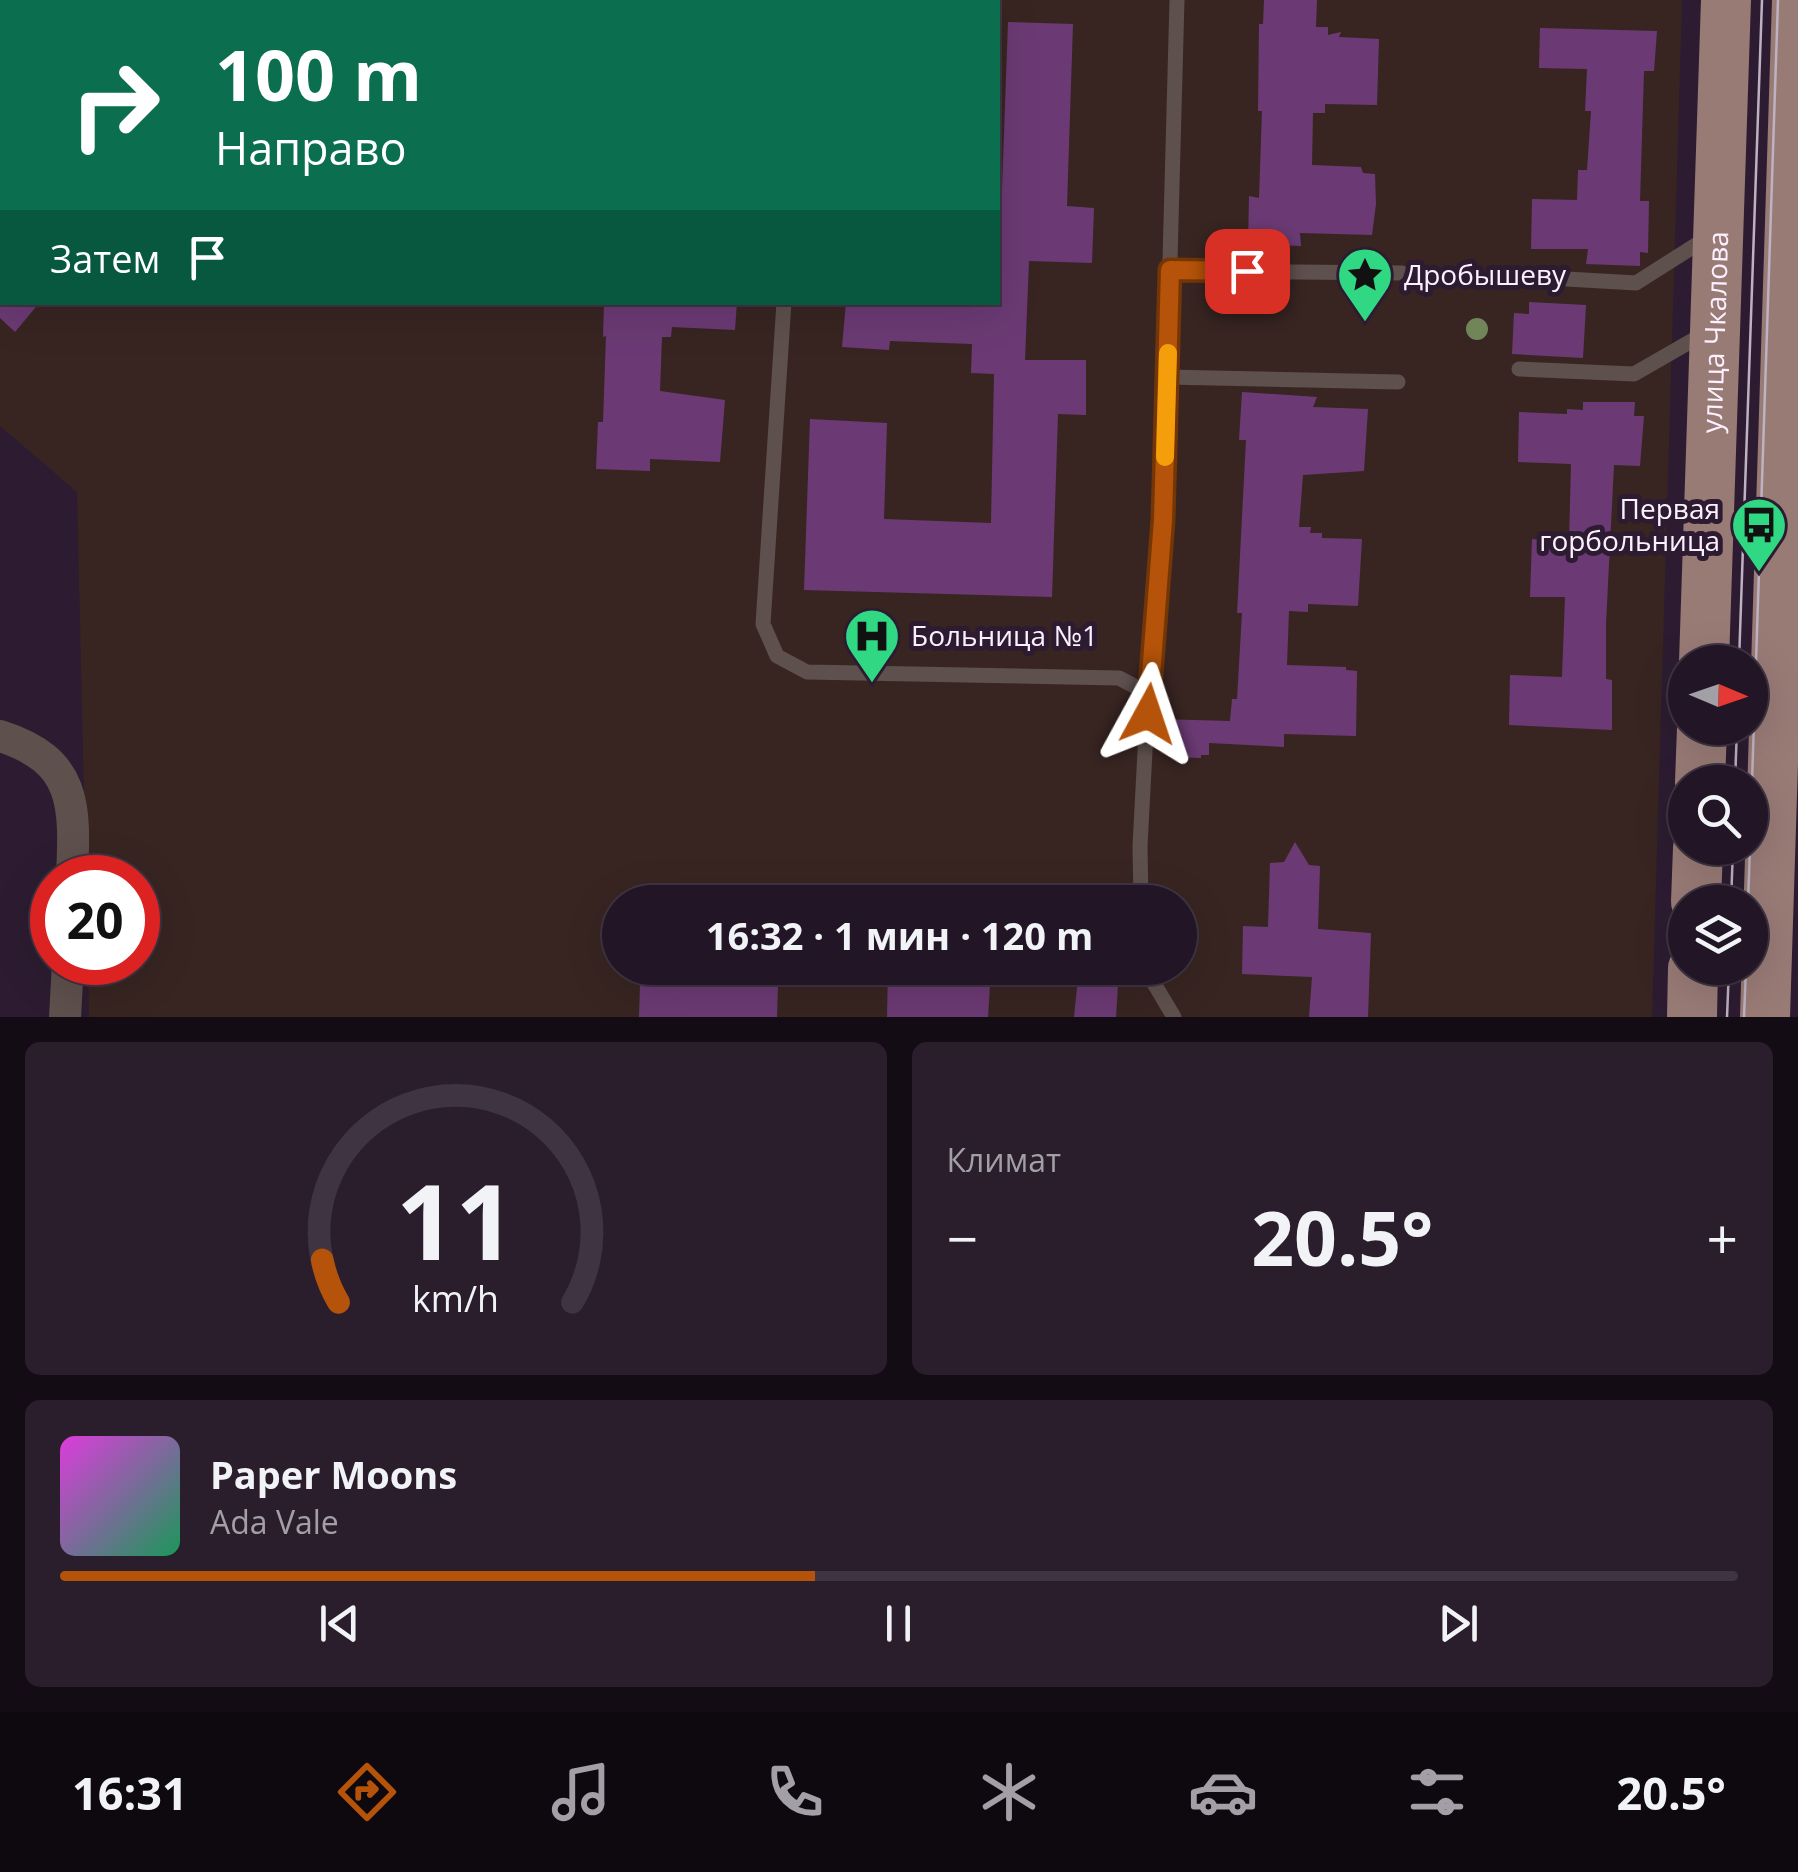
<!DOCTYPE html>
<html lang="ru">
<head>
<meta charset="utf-8">
<style>
	:root { --surface:#221525; --page:#2a1e2d; --text:#f1f3f6; --muted:#a29fa7; --line:#3f3442; --accent:#b45309 }
	body { margin:0; font-family:"Open Sans",sans-serif; background:var(--page); color:var(--text); height:100vh; display:flex; flex-direction:column; font-size:38px; white-space:nowrap }
	* { box-sizing:border-box; margin:0 }
	p { font-size:32px; color:var(--muted) }
	.icon { flex:none; width:55px; height:55px; fill:none; stroke:currentColor; stroke-width:2; stroke-linecap:round; stroke-linejoin:round }
	.map { position:relative; height:1017px; overflow:hidden }
	.details { display:flex; flex-direction:column; gap:25px; padding:25px; background:#130c14; flex:1 }
	.details>* { flex:none }
	.guide { position:absolute; left:0px; top:0px; width:1000px; height:305px; box-shadow:0 10px 40px #0002,0 0 0 2px var(--line); background:#0b6e4f; color:#fff; overflow:hidden }
	.needle { width:65px; rotate:92deg }
	.buttons { position:absolute; left:1668px; top:645px; display:grid; gap:20px }
	.buttons a { display:grid; place-items:center; width:100px; height:100px; border-radius:50%; background:var(--surface); box-shadow:0 10px 40px #0002,0 0 0 2px var(--line); font-size:50px }
	.speed { position:absolute; left:30px; top:855px; display:flex; gap:20px; font-size:50px; font-weight:700; text-align:center }
	.speed>* { display:grid; place-content:center; width:130px; height:130px; border-radius:50%; background:var(--surface); box-shadow:0 10px 40px #0002,0 0 0 2px var(--line); line-height:1 }
	.speed .limit { border:15px solid #d22; background:#fff; color:#111 }
	.pin { position:absolute; display:grid; place-items:center; width:85px; height:85px; color:#fff; margin:-42px; border-radius:20px; box-shadow:0 5px 15px #0006 }
	.me { position:absolute; width:110px; margin:-55px; rotate:5deg; stroke-linejoin:round; filter:drop-shadow(0 0 8px #0008) }
	.turn { display:flex; align-items:center; gap:35px; height:210px; padding:0 50px; font-size:45px }
	.turn .icon { width:130px; height:130px; stroke-width:2.5 }
	.turn b { display:block; font-size:70px; line-height:85px }
	.then { display:flex; align-items:center; height:95px; padding:0 50px; background:#0003; gap:20px; font-size:38px }
	.big { font-size:75px; font-weight:700; line-height:1.1 }
	.details .tile { flex:1; display:flex; flex-direction:column; justify-content:center; gap:15px; min-width:0; padding:0 35px; border-radius:15px; background:var(--page) }
	.details .dial { align-items:center; gap:0 }
	.dial svg { height:260px; overflow:visible; fill:none; stroke:var(--line); stroke-width:7; stroke-linecap:round; text-anchor:middle }
	.dial text { fill:var(--text); stroke:none }
	.song { display:flex; align-items:center; gap:30px }
	.cover { width:120px; height:120px; border-radius:15px; background:linear-gradient(135deg,hsl(300 70% 55%),hsl(150 70% 35%)) }
	.played { height:10px; border-radius:5px; background:linear-gradient(90deg,var(--accent) 45%,var(--line) 45%) }
	.keys { display:flex; justify-content:space-around; direction:ltr }
	.heat { display:flex; justify-content:space-between; align-items:center; font-size:55px; direction:ltr }
	.details .tiles { flex:1; display:grid; gap:25px; grid-template-columns:1fr 1fr }
	.tile:last-child { grid-column:span 2 }
	.trip { position:absolute; left:602px; top:885px; width:595px; height:100px; border-radius:50px; background:var(--surface); box-shadow:0 10px 40px #0002,0 0 0 2px var(--line); font-weight:700; line-height:100px; text-align:center }
	.dock { display:flex; height:160px; justify-content:space-around; align-items:center; background:#0e080f; color:var(--muted) }
	.dock .icon { width:70px; height:70px }
	.dock .on { color:var(--accent) }
	.dock b { font-size:45px; color:var(--text) }
	.map>svg:first-child { display:block }
	.medical { fill:#382522; fill-rule:evenodd }
	.building { fill:#6b3a74 }
	.lines { fill:none; stroke-linecap:round; stroke-linejoin:round }
	.service { stroke:#5e504d; stroke-width:15 }
	.minor { stroke:#5e504d; stroke-width:32 }
	.primary { stroke:#997b76; stroke-width:50 }
	.tram { stroke:#beb1c1; stroke-width:2.5 }
	.tree { fill:#718559 }
	.route-casing { stroke:#753606; stroke-width:25 }
	.route { stroke:#b45309; stroke-width:18 }
	.slow { stroke:#f59e0b; stroke-width:18 }
	.labels { text-anchor:middle; stroke-width:10; stroke-linejoin:round; paint-order:stroke }
	.poi-label { font-size:28px; fill:#fcf0fe; stroke:#2d1c31; text-anchor:start }
	.street-label { font-size:28px; fill:#fcf0fe; stroke:#2d1c31 }
</style>
</head>
<body>
<div class="map">
<svg width="1798" height="1017" viewBox="0 0 1798 1017">
	<rect width="100%" height="100%" fill="#2d1c31"/>
	<path class="medical" d="M0 0H1682L1652 1017H89L88 963 138 962V878L86 877 77 492 0 426ZM2 2H998V302H2ZM620 902H1180V968H620Z"/>
	<g class="building">
		<path d="M1264 0H1317L1316 27H1328V35L1341 32 1339 37 1379 39 1377 105 1325 104V113H1313L1312 165 1361 167 1363 173 1375 174 1376 204 1372 235 1300 233 1301 246 1248 244 1249 196 1259 198 1262 111H1258L1259 24H1263Z"/>
		<path d="M1008 22 1073 24 1067 206 1094 208 1092 263 1029 261 1025 360H1086V415L1058 414 1052 597 804 590 810 419 887 423 884 519 991 523 994 374 971 373 972 344 890 341 889 350 842 347 846 302H998Z"/>
		<path d="M1540 28 1657 31 1654 71H1644L1640 201H1649L1648 253 1640 252V266L1586 264 1588 249H1531L1532 199 1577 200 1578 170H1587L1591 111H1585L1587 69 1539 68Z"/>
		<path d="M0 302H40L15 332 0 318Z"/>
		<path d="M604 302H737L735 330 672 327 671 337H662L660 391 725 400 720 462 650 459V471L596 469 598 422H603L606 336 603 337Z"/>
		<path d="M1529 302 1586 305 1583 358 1512 354 1514 313 1529 314Z"/>
		<path d="M1242 392 1317 397 1313 407 1368 409 1364 471 1303 475 1299 527H1311L1310 533H1322V538L1362 539 1358 606 1308 604V612L1289 611 1287 665 1346 667V670L1357 671 1356 736 1284 734V747L1209 743V755H1201V758L1168 757 1169 741 1157 740 1158 719 1230 721 1232 699H1237L1242 613H1237L1246 440H1239Z"/>
		<path d="M1583 402H1635L1634 416H1644L1640 466 1614 465 1606 624V679L1612 680V730L1509 725 1510 675 1562 677 1565 597H1530L1532 539 1569 542 1571 464 1518 462 1519 412 1567 414V409L1583 410Z"/>
		<path d="M1295 842 1309 865 1320 866 1318 929 1371 933 1368 1017H1309L1312 977 1242 974 1243 926 1268 927 1270 863 1284 862Z"/>
		<path d="M888 968H991L988 1017H887Z"/>
		<path d="M1079 968H1119L1116 1017H1074Z"/>
		<path d="M640 984 778 985 777 1017H639Z"/>
	</g>
	<g class="lines">
		<g class="service">
			<path d="M804 2V0"/>
			<path d="M1170 271 1402 273"/>
			<path d="M1532 277 1636 283 1710 236"/>
			<path d="M784 302 763 624 777 656 807 672 1119 678 1138 688 1147 713 1140 846 1141 902"/>
			<path d="M1519 369 1634 374 1707 332"/>
			<path d="M1167 377 1398 382"/>
			<path d="M1148 705 1163 520 1177 0"/>
			<path d="M1150 968 1152 980 1174 1017"/>
		</g>
		<g class="minor">
			<path d="M0 736C78 761 75 806 72 878"/>
			<path d="M65 1017 68 962"/>
		</g>
		<g class="primary">
			<path id="s1" d="M1704 662 1726 0"/>
			<path d="M1700 782 1702 728"/>
			<path d="M1696 902 1698 848"/>
			<path d="M1692 1017 1693 968"/>
			<path d="M1765 1017 1797 0"/>
		</g>
		<g class="tram">
			<path d="M1739 662 1762 0"/>
			<path d="M1735 782 1737 728"/>
			<path d="M1750 842 1778 0"/>
			<path d="M1731 902 1733 848"/>
			<path d="M1748 902 1750 848"/>
			<path d="M1727 1017 1729 968"/>
			<path d="M1744 1017 1746 968"/>
		</g>
	</g>
	<circle class="tree" cx="1477" cy="329" r="11"/>
	<g class="lines">
		<g class="route-casing">
			<path id="route" d="M1148 714 1163 520 1170 270 1247 271"/>
		</g>
		<use href="#route" class="route"/>
		<path class="slow" d="M1165 457 1168 353"/>
	</g>
	<defs>
		<g id="sight-pin" transform="scale(2.875)"><path d="M0 17L-7.5 6A9.5 9.5 0 1 1 7.5 6Z" fill="#30d883" stroke="#2d1c31"/><path d="M0-6L1.8-2.2L6-1.7L2.9 1.2L3.7 5.4L0 3.3L-3.7 5.4L-2.9 1.2L-6-1.7L-1.8-2.2Z" fill="#111"/></g>
		<g id="bus-pin" transform="scale(2.875)"><path d="M0 17L-7.5 6A9.5 9.5 0 1 1 7.5 6Z" fill="#30d883" stroke="#2d1c31"/><path d="M-5-6H5V4H4V6H2V4H-2V6H-4V4H-5ZM-3.5-4V0h7V-4ZM-3.5 1.2v1.5H-2V1.2ZM2 1.2v1.5H3.5V1.2Z" fill="#111"/></g>
		<g id="hospital-pin" transform="scale(2.875)"><path d="M0 17L-7.5 6A9.5 9.5 0 1 1 7.5 6Z" fill="#30d883" stroke="#2d1c31"/><path d="M-5-5h3v3.5h4V-5h3V5h-3V1.5h-4V5h-3Z" fill="#111"/></g>
	</defs>
	<g fill-rule="evenodd">
		<use href="#sight-pin" x="1365" y="275"/>
		<use href="#bus-pin" x="1759" y="525"/>
		<use href="#hospital-pin" x="872" y="636"/>
	</g>
	<g class="labels">
		<g class="poi-label">
			<text x="1404" y="285">Дробышеву</text>
			<text x="1720" y="519" text-anchor="end">Первая<tspan x="1720" dy="32">горбольница</tspan></text>
			<text x="911" y="646">Больница №1</text>
		</g>
		<g class="street-label">
			<text dy="10" stroke="none"><textPath href="#s1" startOffset="330">улица Чкалова</textPath></text>
		</g>
	</g>
</svg>
<div class="buttons">
<a><svg class="needle" viewBox="-14 -14 28 28"><path d="M0-13l5 13h-10z" fill="#e53935"/><path d="M0 13l5-13h-10z" fill="#a29fa7"/></svg></a>
<a><svg class="icon" aria-label="search" viewBox="0 0 24 24"><circle cx="10" cy="10" r="6"/><path d="M15 15l6 6"/></svg></a>
<a><svg class="icon" aria-label="layers" viewBox="0 0 24 24"><path d="M12 4l9 5-9 5-9-5zM3 14l9 5 9-5"/></svg></a>
</div>
<div class="speed"><div class="limit">20</div></div>
<div class="pin" style="left:1247px;top:271px;background:#d93025"><svg class="icon" aria-label="arrive" viewBox="0 0 24 24"><path d="M6 21V4h12l-3 4 3 4H6"/></svg></div>
<svg class="me" style="left:1148px;top:714px" viewBox="-20 -20 40 40"><path d="M0-17L14 15 0 8-14 15z" fill="#b45309" stroke="#fff" stroke-width="4"/></svg>
<div class="trip">16:32 · 1 мин · 120 m</div>
<div class="guide">
<div class="turn"><svg class="icon" aria-label="right" viewBox="0 0 24 24"><path d="M7 20v-9h11M14 6l5 5-5 5"/></svg><div><b>100 m</b>Направо</div></div>
<div class="then">Затем<svg class="icon" aria-label="arrive" viewBox="0 0 24 24"><path d="M6 21V4h12l-3 4 3 4H6"/></svg></div>
</div>
</div>
<section class="details">
<div class="tiles">
<div class="tile dial"><svg viewBox="0 0 100 80">
<path d="M14 69A42 42 0 1 1 86 69"/>
<path d="M14 69A42 42 0 0 1 9 56" stroke="#b45309"/>
<text x="50" y="56" font-size="32" font-weight="700">11</text>
<text x="50" y="72" font-size="11">km/h</text>
</svg></div>
<div class="tile"><p>Климат</p>
<div class="heat"><a>−</a><b class="big">20.5°</b><a>+</a></div>
</div>
<div class="tile">
<div class="song"><i class="cover"></i><div><b>Paper Moons</b><p>Ada Vale</p></div></div>
<div class="played"></div>
<div class="keys"><svg class="icon" aria-label="previous" viewBox="0 0 24 24"><path d="M18 5L8 12l10 7zM5 5v14"/></svg><svg class="icon" aria-label="pause" viewBox="0 0 24 24"><path d="M8 5v14M16 5v14"/></svg><svg class="icon" aria-label="next" viewBox="0 0 24 24"><path d="M6 5l10 7-10 7zM19 5v14"/></svg></div>
</div>
</div>
</section>
<nav class="dock">
<b>16:31</b>
<svg class="icon on" aria-label="directions" viewBox="0 0 24 24"><path d="M12 3l9 9-9 9-9-9zM9 14v-3h6M13 9l2 2-2 2"/></svg>
<svg class="icon" aria-label="music" viewBox="0 0 24 24"><path d="M9 18V5l10-2v13"/><circle cx="6" cy="18" r="3"/><circle cx="16" cy="16" r="3"/></svg>
<svg class="icon" aria-label="phone" viewBox="0 0 24 24"><path d="M5 4h4l2 5-3 2q2 4 5 5l2-3 5 2v4C11 20 4 13 5 4z"/></svg>
<svg class="icon" aria-label="climate" viewBox="0 0 24 24"><path d="M12 3v18M4 7l16 10M4 17L20 7"/></svg>
<svg class="icon" aria-label="car" viewBox="0 0 24 24"><path d="M5 17H2v-5l4-1 3-4h7l3 4 3 1v5h-3M9 17h6M6 11h13"/><circle cx="7" cy="17" r="2"/><circle cx="17" cy="17" r="2"/></svg>
<svg class="icon" aria-label="filters" viewBox="0 0 24 24"><path d="M4 7h16M4 17h16"/><circle cx="9" cy="7" r="2"/><circle cx="15" cy="17" r="2"/></svg>
<b>20.5°</b>
</nav>
</body>
</html>
